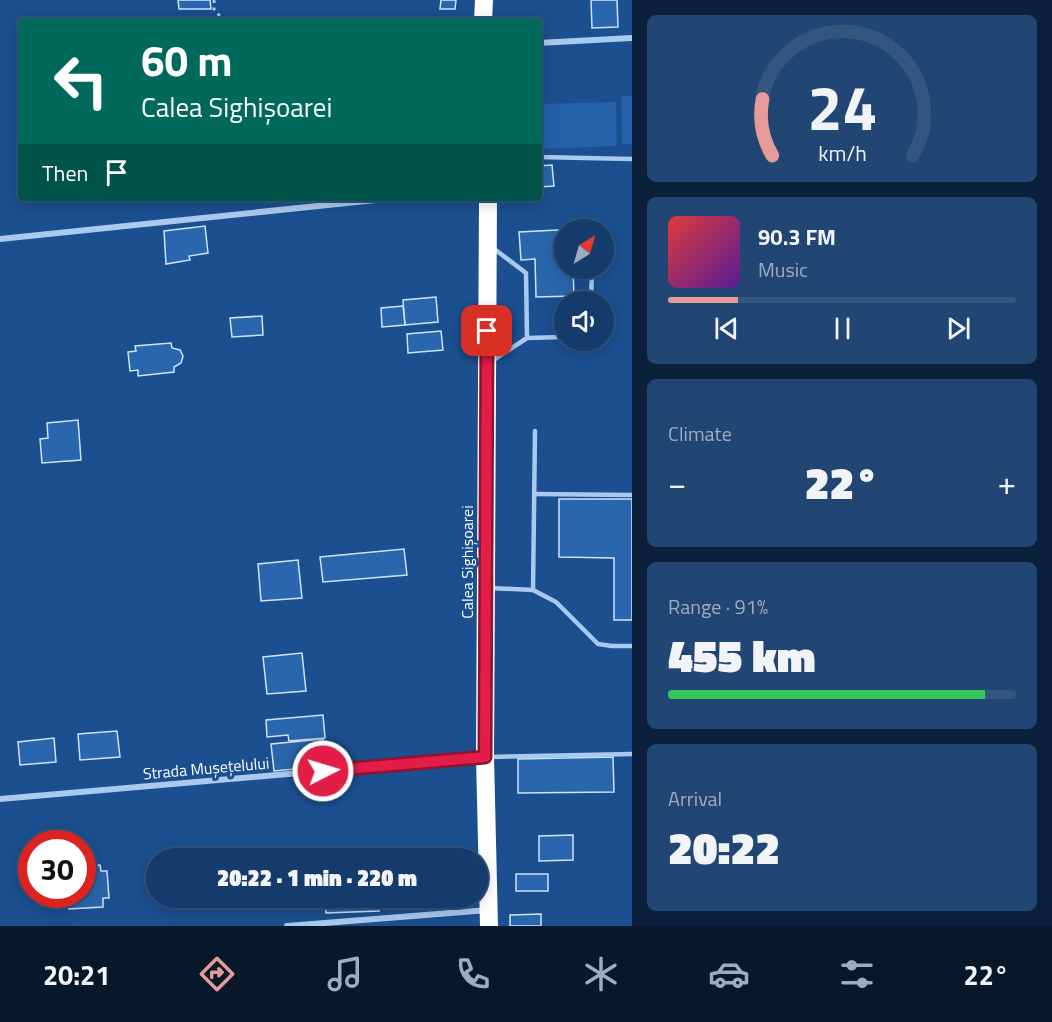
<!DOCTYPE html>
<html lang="en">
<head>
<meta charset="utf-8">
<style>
	:root { --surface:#143b6b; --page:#214673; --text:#f1f3f6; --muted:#9dadc1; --line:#33557e; --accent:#e69b98 }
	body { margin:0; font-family:"Titillium Web",sans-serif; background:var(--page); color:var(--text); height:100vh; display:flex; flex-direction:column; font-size:22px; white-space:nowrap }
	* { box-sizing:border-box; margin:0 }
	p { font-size:20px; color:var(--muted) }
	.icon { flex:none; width:33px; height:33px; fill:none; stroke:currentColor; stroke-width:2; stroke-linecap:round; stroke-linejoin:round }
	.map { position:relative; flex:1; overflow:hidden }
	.details { display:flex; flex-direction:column; gap:15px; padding:15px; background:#0b203b; width:420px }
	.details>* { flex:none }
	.top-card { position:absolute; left:18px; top:18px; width:524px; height:183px; border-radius:6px; box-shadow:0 3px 15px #0003,0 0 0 2px var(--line); background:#00695c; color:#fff; overflow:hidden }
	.needle { width:39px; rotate:37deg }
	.fabs { position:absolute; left:554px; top:219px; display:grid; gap:12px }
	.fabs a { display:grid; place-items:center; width:60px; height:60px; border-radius:50%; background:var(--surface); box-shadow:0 3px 15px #0003,0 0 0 2px var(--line); font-size:30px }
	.speed { position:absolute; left:18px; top:830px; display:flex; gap:12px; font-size:30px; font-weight:700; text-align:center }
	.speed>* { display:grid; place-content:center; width:78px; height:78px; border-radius:50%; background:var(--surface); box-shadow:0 3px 15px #0003,0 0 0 2px var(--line); line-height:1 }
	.speed .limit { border:9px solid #d22; background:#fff; color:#111 }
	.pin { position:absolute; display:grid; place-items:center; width:51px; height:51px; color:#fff; margin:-26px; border-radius:12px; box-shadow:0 3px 9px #0006 }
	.me { position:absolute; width:66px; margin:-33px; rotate:85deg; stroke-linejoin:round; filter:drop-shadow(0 0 4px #0008) }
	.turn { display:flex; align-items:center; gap:21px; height:126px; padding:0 24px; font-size:27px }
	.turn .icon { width:78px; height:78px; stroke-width:2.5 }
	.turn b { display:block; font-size:42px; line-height:51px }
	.then { display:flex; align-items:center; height:57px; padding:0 24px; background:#0003; gap:12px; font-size:22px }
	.big { font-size:45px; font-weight:800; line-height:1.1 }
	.details .widget { flex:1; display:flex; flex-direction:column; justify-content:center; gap:9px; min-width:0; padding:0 21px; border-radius:9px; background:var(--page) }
	.details .dial { align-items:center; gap:0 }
	.dial svg { height:156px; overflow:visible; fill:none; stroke:var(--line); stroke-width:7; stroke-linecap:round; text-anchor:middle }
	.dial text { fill:var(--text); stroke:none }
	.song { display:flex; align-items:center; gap:18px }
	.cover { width:72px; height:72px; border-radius:9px; background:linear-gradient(135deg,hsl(0 70% 55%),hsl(270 70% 35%)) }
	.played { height:6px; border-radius:3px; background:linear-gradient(90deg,var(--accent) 20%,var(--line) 20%) }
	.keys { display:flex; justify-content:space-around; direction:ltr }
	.heat { display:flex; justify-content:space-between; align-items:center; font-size:33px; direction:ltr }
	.charge { height:9px; border-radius:4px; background:linear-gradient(90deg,#34c759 91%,var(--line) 0) }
	.trip { position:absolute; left:146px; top:848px; width:342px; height:60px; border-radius:30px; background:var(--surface); box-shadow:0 3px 15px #0003,0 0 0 2px var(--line); font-weight:800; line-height:60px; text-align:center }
	.tab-bar { display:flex; height:96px; justify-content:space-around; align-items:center; background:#08182b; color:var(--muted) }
	.tab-bar .icon { width:42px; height:42px }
	.tab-bar .on { color:var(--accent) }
	.tab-bar b { font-size:27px; color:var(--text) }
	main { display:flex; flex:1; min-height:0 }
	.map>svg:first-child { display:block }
	.green { fill:#2461a8 }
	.building { fill:#2a66ad; stroke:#cfe3fa; stroke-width:1.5 }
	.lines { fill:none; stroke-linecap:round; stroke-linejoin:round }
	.path { stroke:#a9c9ee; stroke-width:3; stroke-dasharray:3 4.5; stroke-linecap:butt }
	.lane { stroke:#a9c9ee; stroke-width:4.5 }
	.street { stroke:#a9c9ee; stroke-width:6 }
	.highway { stroke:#fff; stroke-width:18 }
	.route-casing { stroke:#92132f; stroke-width:15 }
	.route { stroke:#e11d48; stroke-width:10 }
	.labels { text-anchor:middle; stroke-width:6; stroke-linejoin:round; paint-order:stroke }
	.street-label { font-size:16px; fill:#fff; stroke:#1b4f8f }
</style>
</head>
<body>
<main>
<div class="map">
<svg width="632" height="926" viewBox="0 0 632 926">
	<rect width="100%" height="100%" fill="#1b4f8f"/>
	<g class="green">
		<path d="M621 96H632V144H622Z"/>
		<path d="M616 102 617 146 539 149V104Z"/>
	</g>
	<g class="building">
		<path d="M178 0H210L211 9H179Z"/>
		<path d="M441 0H456L455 9H440Z"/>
		<path d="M591 0H617L618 27 592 28Z"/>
		<path d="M552 165 554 186 538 187V166Z"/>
		<path d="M205 226 208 253 189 256 190 260 166 264 164 231Z"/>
		<path d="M577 229 564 230V268H573L574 296 536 297 535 259 521 260 519 232Z"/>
		<path d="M436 297 438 322 405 325 403 300Z"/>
		<path d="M403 306 405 325 382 327 381 308Z"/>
		<path d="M262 316 263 335 232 337 230 318Z"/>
		<path d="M441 331 443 350 408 353 407 334Z"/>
		<path d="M171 343 172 348 180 350 183 356 181 363 174 367V372L138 376V370L130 371 128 352 136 351 135 346Z"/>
		<path d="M78 420 81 460 42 463 40 439 48 438 47 423Z"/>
		<path d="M559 499H632V620H614V558L559 557Z"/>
		<path d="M404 549 407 575 323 582 320 557Z"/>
		<path d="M298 560 302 598 261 601 258 564Z"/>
		<path d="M302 653 306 691 267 694 263 657Z"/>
		<path d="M323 715 325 738 289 741 288 735 267 737 266 720Z"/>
		<path d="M117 731 120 757 80 760 78 734Z"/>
		<path d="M54 738 56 762 20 765 18 742Z"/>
		<path d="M323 739 326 766 274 771 271 744Z"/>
		<path d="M613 757 614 792 518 793V759Z"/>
		<path d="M573 835V860L539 861V836Z"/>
		<path d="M262 852 263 858H244V853Z"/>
		<path d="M312 852 313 858H295L294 854Z"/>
		<path d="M100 865 101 871H107L109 898H103V907L69 909 68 894H82V867Z"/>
		<rect x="516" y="874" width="32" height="17"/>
		<path d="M325 897H378L379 911 326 913Z"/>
		<path d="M541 914V926H510V915Z"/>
	</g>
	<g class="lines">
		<path class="path" d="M214 0V9L224 21"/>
		<g class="lane">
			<path d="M538 157 632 159"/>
			<path d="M593 230V227"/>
			<path d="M493 248 526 273 527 338"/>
			<path d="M591 302 592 268"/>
			<path d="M492 361 527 338 564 337"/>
			<path d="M534 494 632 495"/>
			<path d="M490 588 533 590 556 602 598 644 612 646H632"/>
			<path d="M533 590 535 431"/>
			<path d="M488 757 632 754"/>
		</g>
		<g class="street">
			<path d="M538 43 632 38"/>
			<path d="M0 239 395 198"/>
			<path d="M0 799 484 757"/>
			<path d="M287 926 488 910"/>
		</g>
		<g class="highway">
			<path d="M483 21 484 0"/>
			<path d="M488 198 485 757 489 926"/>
		</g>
	</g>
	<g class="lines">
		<g class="route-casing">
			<path id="route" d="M323 771 485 757 487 331"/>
		</g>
		<use href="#route" class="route"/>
	</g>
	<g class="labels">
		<g class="street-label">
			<text transform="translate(467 562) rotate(-90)" y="6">Calea Sighișoarei</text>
			<text transform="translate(206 768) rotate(-5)" y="6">Strada Mușețelului</text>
		</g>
	</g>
</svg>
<div class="fabs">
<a><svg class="needle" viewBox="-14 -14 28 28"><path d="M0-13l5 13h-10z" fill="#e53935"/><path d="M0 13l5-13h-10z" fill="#9dadc1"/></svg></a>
<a><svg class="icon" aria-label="sound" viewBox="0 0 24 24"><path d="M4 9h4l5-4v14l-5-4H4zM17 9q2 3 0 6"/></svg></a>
</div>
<div class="speed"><div class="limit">30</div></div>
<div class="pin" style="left:487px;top:331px;background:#d93025"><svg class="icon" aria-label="arrive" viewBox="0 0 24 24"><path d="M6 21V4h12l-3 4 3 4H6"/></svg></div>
<svg class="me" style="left:323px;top:771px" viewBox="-20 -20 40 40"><circle r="17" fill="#e11d48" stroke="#fff" stroke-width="3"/><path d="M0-11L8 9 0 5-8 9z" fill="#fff"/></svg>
<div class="trip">20:22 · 1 min · 220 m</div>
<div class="top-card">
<div class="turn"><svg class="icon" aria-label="left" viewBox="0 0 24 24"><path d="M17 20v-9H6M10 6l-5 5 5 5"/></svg><div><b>60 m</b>Calea Sighișoarei</div></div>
<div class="then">Then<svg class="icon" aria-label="arrive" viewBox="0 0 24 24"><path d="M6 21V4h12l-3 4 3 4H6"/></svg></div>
</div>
</div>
<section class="details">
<div class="widget dial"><svg viewBox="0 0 100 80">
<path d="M14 69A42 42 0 1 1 86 69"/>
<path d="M14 69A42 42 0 0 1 9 40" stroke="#e69b98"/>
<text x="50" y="56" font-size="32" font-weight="700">24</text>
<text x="50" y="72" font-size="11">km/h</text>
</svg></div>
<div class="widget">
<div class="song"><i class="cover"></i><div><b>90.3 FM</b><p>Music</p></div></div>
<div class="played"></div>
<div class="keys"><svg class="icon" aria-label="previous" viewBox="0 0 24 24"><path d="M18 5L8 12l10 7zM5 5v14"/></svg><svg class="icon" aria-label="pause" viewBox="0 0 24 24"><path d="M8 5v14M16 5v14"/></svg><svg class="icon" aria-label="next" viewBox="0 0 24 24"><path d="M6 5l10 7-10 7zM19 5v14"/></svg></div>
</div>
<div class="widget"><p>Climate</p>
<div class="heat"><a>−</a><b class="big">22°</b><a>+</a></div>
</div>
<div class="widget"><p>Range · 91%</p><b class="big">455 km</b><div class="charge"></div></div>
<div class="widget"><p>Arrival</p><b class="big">20:22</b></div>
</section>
</main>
<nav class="tab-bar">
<b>20:21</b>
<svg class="icon on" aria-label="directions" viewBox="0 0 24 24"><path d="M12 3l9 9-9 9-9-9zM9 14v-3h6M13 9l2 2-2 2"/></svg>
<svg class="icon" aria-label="music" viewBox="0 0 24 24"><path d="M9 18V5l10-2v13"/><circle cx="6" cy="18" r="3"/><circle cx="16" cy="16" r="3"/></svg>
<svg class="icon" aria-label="phone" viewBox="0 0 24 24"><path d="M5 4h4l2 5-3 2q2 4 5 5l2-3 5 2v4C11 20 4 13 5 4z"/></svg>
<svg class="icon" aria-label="climate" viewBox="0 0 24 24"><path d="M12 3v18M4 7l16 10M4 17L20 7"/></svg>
<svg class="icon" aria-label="car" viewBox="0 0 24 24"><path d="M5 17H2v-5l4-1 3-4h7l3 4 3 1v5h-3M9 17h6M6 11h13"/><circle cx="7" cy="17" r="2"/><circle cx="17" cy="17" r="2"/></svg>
<svg class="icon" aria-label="filters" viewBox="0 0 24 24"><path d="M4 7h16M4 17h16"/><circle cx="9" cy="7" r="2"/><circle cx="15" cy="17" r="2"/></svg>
<b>22°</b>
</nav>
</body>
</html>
